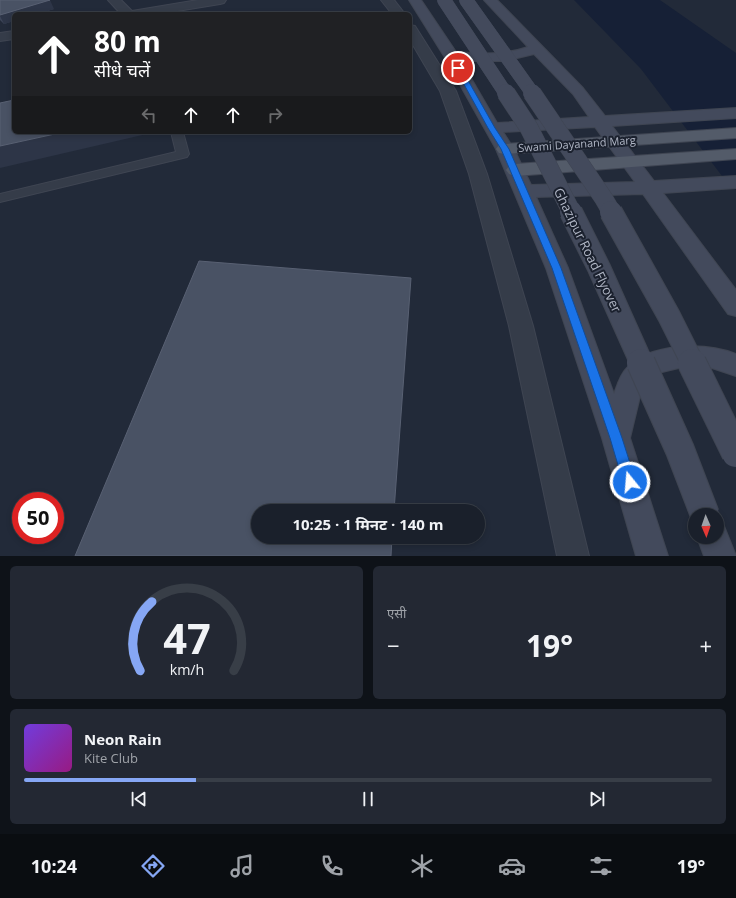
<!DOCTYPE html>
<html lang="hi">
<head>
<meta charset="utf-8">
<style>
	:root { --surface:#1a202b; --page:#232833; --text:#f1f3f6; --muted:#9fa3a9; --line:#383e47; --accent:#86a7f5 }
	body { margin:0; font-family:"Open Sans","Noto Sans Devanagari",sans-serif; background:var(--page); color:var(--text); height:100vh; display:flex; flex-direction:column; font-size:15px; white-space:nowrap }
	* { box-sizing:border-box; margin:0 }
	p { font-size:13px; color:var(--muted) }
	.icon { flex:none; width:22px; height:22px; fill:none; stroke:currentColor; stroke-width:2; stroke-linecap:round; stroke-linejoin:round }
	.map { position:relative; height:556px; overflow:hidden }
	.panel { display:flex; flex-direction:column; gap:10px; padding:10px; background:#0e1218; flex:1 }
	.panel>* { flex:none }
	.banner { position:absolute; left:12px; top:12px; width:400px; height:122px; border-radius:6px; box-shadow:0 2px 6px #0003,0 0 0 1px var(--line); background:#202124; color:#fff; overflow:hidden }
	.needle { width:26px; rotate:178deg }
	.buttons { position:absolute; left:688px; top:508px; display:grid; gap:8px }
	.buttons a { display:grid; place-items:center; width:36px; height:36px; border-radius:50%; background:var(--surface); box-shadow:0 2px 6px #0003,0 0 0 1px var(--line); font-size:20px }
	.speed { position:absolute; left:12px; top:492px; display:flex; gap:8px; font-size:20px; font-weight:700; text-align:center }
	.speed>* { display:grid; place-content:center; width:52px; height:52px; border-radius:50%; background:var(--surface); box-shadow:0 2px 6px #0003,0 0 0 1px var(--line); line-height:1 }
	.speed .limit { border:6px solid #d22; background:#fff; color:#111 }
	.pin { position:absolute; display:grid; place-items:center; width:34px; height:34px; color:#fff; margin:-17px; border:2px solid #fff; border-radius:50%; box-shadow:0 1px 4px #0007 }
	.me { position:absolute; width:44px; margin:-22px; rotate:343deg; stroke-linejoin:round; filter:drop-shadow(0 0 3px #0008) }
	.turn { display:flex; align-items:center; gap:14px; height:84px; padding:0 16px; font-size:18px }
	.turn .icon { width:52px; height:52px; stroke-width:2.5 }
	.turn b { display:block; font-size:28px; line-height:34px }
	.lanes { display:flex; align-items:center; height:38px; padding:0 16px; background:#0003; justify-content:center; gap:20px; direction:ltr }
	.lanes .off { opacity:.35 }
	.big { font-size:30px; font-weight:700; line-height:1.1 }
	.panel .widget { flex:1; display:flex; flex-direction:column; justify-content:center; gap:6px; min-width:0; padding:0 14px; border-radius:6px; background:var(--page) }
	.panel .dial { align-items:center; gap:0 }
	.dial svg { height:104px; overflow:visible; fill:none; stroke:var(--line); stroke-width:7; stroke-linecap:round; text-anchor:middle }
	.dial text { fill:var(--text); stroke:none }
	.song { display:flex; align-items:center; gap:12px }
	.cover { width:48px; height:48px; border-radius:6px; background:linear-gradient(135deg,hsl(260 70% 55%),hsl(310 70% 35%)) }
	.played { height:4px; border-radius:2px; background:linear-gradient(90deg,var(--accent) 25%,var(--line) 25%) }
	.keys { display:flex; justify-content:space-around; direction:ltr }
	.heat { display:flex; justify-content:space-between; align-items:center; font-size:22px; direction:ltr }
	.panel .tiles { flex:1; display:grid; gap:10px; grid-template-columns:1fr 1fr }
	.widget:last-child { grid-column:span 2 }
	.trip { position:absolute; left:251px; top:504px; width:234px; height:40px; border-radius:20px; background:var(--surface); box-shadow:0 2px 6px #0003,0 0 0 1px var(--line); font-weight:700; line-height:40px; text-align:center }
	.dock { display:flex; height:64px; justify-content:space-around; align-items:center; background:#0a0d11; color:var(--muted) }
	.dock .icon { width:28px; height:28px }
	.dock .active { color:var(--accent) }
	.dock b { font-size:18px; color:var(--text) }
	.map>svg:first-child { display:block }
	.water { fill:#162036 }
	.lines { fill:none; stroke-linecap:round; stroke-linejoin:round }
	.lane-casing { stroke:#3f4552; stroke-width:2 }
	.street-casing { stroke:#3f4552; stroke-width:2 }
	.secondary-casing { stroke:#3f4552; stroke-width:2 }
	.primary-casing { stroke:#3f4552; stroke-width:2 }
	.lane { fill:#353c49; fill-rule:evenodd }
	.street { fill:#353c49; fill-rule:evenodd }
	.secondary { fill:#434a5c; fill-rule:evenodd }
	.primary { fill:#535b69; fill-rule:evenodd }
	.secondary-bridge-far3-casing { stroke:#3f4552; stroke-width:14; stroke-linecap:butt }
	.secondary-bridge-far2-casing { stroke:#3f4552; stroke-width:19; stroke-linecap:butt }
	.secondary-bridge-far1-casing { stroke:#3f4552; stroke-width:24; stroke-linecap:butt }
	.secondary-bridge-casing { stroke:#3f4552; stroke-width:30; stroke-linecap:butt }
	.secondary-bridge-far3 { stroke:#434a5c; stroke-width:14 }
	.secondary-bridge-far2 { stroke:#434a5c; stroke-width:18 }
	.secondary-bridge-far1 { stroke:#434a5c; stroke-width:22 }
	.secondary-bridge { stroke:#434a5c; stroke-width:28 }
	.wall { fill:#3d4558 }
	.shaded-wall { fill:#2d3547 }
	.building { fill:#495264; stroke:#596173 }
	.route { fill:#1a73e8; stroke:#114b97 }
	.labels { text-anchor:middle; stroke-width:4; stroke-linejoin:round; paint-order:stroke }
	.far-street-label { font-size:11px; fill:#b0b6c5; stroke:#1b212e }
	.street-label { font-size:13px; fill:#b0b6c5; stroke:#1b212e }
</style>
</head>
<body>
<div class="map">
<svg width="736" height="556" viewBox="0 0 736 556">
	<rect width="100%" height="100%" fill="#222a39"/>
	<path class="water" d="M574 0H660L736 53V190L725 180 641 69Z"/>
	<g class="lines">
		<g class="lane-casing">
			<path id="lane" d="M171 132H183L189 154 187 157 0 202V194L176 152Z"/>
		</g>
		<g class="street-casing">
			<g id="street">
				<path d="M108 0H121L132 11 198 0H226L224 3 220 4 159 14H121Z"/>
				<path d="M381 0H394L405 14H392Z"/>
				<path d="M410 25 415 26 456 91 487 174 533 326 589 556H557L509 326 469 174 440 91 410 40Z"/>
				<path d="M14 31V39L0 41V33Z"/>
			</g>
		</g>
		<g class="secondary-casing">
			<g id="secondary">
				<path d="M409 0H421L456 52C480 54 505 55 528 47L484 0H497L583 88 605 116 736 108V118L612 126 654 181 736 176V188L663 193 736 290V316L728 314 643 194 536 197 568 268 614 394C617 386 620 375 626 369 649 342 706 342 736 354V376L712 368 683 367 662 372 653 376 642 388 630 438 668 556H636L602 438 546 268 496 149 444 56ZM534 54 573 94 589 117 497 123 461 61H505ZM595 127 635 182 531 185 514 149 503 132Z"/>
				<path d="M717 523 724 526 736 556H704L697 537H717Z"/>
			</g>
		</g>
		<g class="primary-casing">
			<g id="primary">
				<path d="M736 128V138L505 154 499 153 496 149 499 145 505 144Z"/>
				<path d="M736 149V159L515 176 509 174 506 170 509 166 515 164Z"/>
			</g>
		</g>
		<use href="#lane" class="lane"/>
		<use href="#street" class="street"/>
		<use href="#secondary" class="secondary"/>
		<use href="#primary" class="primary"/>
		<g class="secondary-bridge-far3-casing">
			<g id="secondary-bridge-far3">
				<path d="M444 0 506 94"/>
				<path d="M466 0 533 94"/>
			</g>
		</g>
		<g class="secondary-bridge-far2-casing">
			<g id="secondary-bridge-far2">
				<path d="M506 93 529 128 572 213"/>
				<path d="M532 93 604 199 612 213"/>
			</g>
		</g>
		<g class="secondary-bridge-far1-casing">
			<g id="secondary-bridge-far1">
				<path d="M571 212 599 268 642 364"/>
				<path d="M611 212 669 316 693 364"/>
			</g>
		</g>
		<g class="secondary-bridge-casing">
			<g id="secondary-bridge">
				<path d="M641 363 680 450 705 515"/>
				<path d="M692 363 736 453"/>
			</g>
		</g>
		<use href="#secondary-bridge-far3" class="secondary-bridge-far3"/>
		<use href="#secondary-bridge-far2" class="secondary-bridge-far2"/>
		<use href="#secondary-bridge-far1" class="secondary-bridge-far1"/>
		<use href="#secondary-bridge" class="secondary-bridge"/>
	</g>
	<path class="wall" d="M0 0 54 9 4 24 0 20Z"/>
	<g class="shaded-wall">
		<path d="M50 0 54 9 38 14H14V21L4 24 0 16V15Z"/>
		<path d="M64 132H151V133L0 168V146Z"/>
	</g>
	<g class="building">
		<path d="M0 0H50L0 15Z"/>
		<path d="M14 100V132H64L0 146V103Z"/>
		<path d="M199 261 411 278 394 511H258V537H392L391 556H75Z"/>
	</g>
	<path class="route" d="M456 67 461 68 495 128 509 149 561 268 622 438 636 482 634 486 630 488 625 486 623 482 610 438 552 268 501 149 488 128 455 68Z"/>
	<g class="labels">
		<g class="far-street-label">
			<text transform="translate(577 144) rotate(-4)" y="4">Swami Dayanand Marg</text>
		</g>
		<g class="street-label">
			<text transform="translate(588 250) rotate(64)" y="5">Ghazipur Road Flyover</text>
		</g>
	</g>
</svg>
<div class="buttons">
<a><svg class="needle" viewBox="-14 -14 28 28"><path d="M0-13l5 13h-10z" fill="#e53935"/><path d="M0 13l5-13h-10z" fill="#9fa3a9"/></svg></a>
</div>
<div class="speed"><div class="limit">50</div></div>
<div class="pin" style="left:458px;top:68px;background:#d93025"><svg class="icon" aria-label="arrive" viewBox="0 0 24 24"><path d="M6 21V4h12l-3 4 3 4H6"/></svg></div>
<svg class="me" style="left:630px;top:482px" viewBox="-20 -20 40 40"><circle r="17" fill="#1a73e8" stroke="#fff" stroke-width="3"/><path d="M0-11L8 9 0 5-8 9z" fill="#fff"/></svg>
<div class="trip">10:25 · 1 मिनट · 140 m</div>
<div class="banner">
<div class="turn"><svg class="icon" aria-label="ahead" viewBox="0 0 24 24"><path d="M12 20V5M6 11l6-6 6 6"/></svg><div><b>80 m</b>सीधे चलें</div></div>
<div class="lanes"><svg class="icon off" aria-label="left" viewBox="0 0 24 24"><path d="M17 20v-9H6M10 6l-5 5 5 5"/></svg><svg class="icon" aria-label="ahead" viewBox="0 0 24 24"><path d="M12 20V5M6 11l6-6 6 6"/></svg><svg class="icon" aria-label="ahead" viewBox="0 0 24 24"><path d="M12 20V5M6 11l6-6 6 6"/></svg><svg class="icon off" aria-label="right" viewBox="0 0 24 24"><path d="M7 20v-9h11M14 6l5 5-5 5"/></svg></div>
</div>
</div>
<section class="panel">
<div class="tiles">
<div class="widget dial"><svg viewBox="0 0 100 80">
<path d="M14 69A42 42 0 1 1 86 69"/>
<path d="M14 69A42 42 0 0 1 23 16" stroke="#86a7f5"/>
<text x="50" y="56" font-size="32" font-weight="700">47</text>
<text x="50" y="72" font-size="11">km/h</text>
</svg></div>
<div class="widget"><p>एसी</p>
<div class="heat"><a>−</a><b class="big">19°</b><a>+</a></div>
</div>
<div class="widget">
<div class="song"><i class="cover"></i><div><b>Neon Rain</b><p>Kite Club</p></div></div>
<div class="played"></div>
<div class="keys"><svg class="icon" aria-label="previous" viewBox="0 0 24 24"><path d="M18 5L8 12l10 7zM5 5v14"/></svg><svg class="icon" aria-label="pause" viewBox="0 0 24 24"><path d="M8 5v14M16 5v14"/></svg><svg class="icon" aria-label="next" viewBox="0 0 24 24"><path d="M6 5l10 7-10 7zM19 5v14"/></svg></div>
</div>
</div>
</section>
<nav class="dock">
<b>10:24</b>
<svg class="icon active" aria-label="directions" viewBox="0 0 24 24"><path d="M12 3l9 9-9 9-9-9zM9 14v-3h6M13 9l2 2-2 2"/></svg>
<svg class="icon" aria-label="music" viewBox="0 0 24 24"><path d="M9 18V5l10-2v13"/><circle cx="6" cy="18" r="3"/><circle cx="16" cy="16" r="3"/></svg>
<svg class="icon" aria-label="phone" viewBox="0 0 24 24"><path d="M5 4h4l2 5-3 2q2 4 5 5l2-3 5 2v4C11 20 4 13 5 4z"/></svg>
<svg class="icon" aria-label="climate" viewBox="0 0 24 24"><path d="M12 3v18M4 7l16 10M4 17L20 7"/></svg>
<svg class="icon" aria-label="car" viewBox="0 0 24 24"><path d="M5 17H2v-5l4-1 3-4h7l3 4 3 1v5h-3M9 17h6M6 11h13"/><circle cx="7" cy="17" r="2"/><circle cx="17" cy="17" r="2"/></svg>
<svg class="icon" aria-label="filters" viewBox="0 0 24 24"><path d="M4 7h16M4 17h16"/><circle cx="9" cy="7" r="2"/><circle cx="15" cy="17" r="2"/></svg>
<b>19°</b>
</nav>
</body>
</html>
